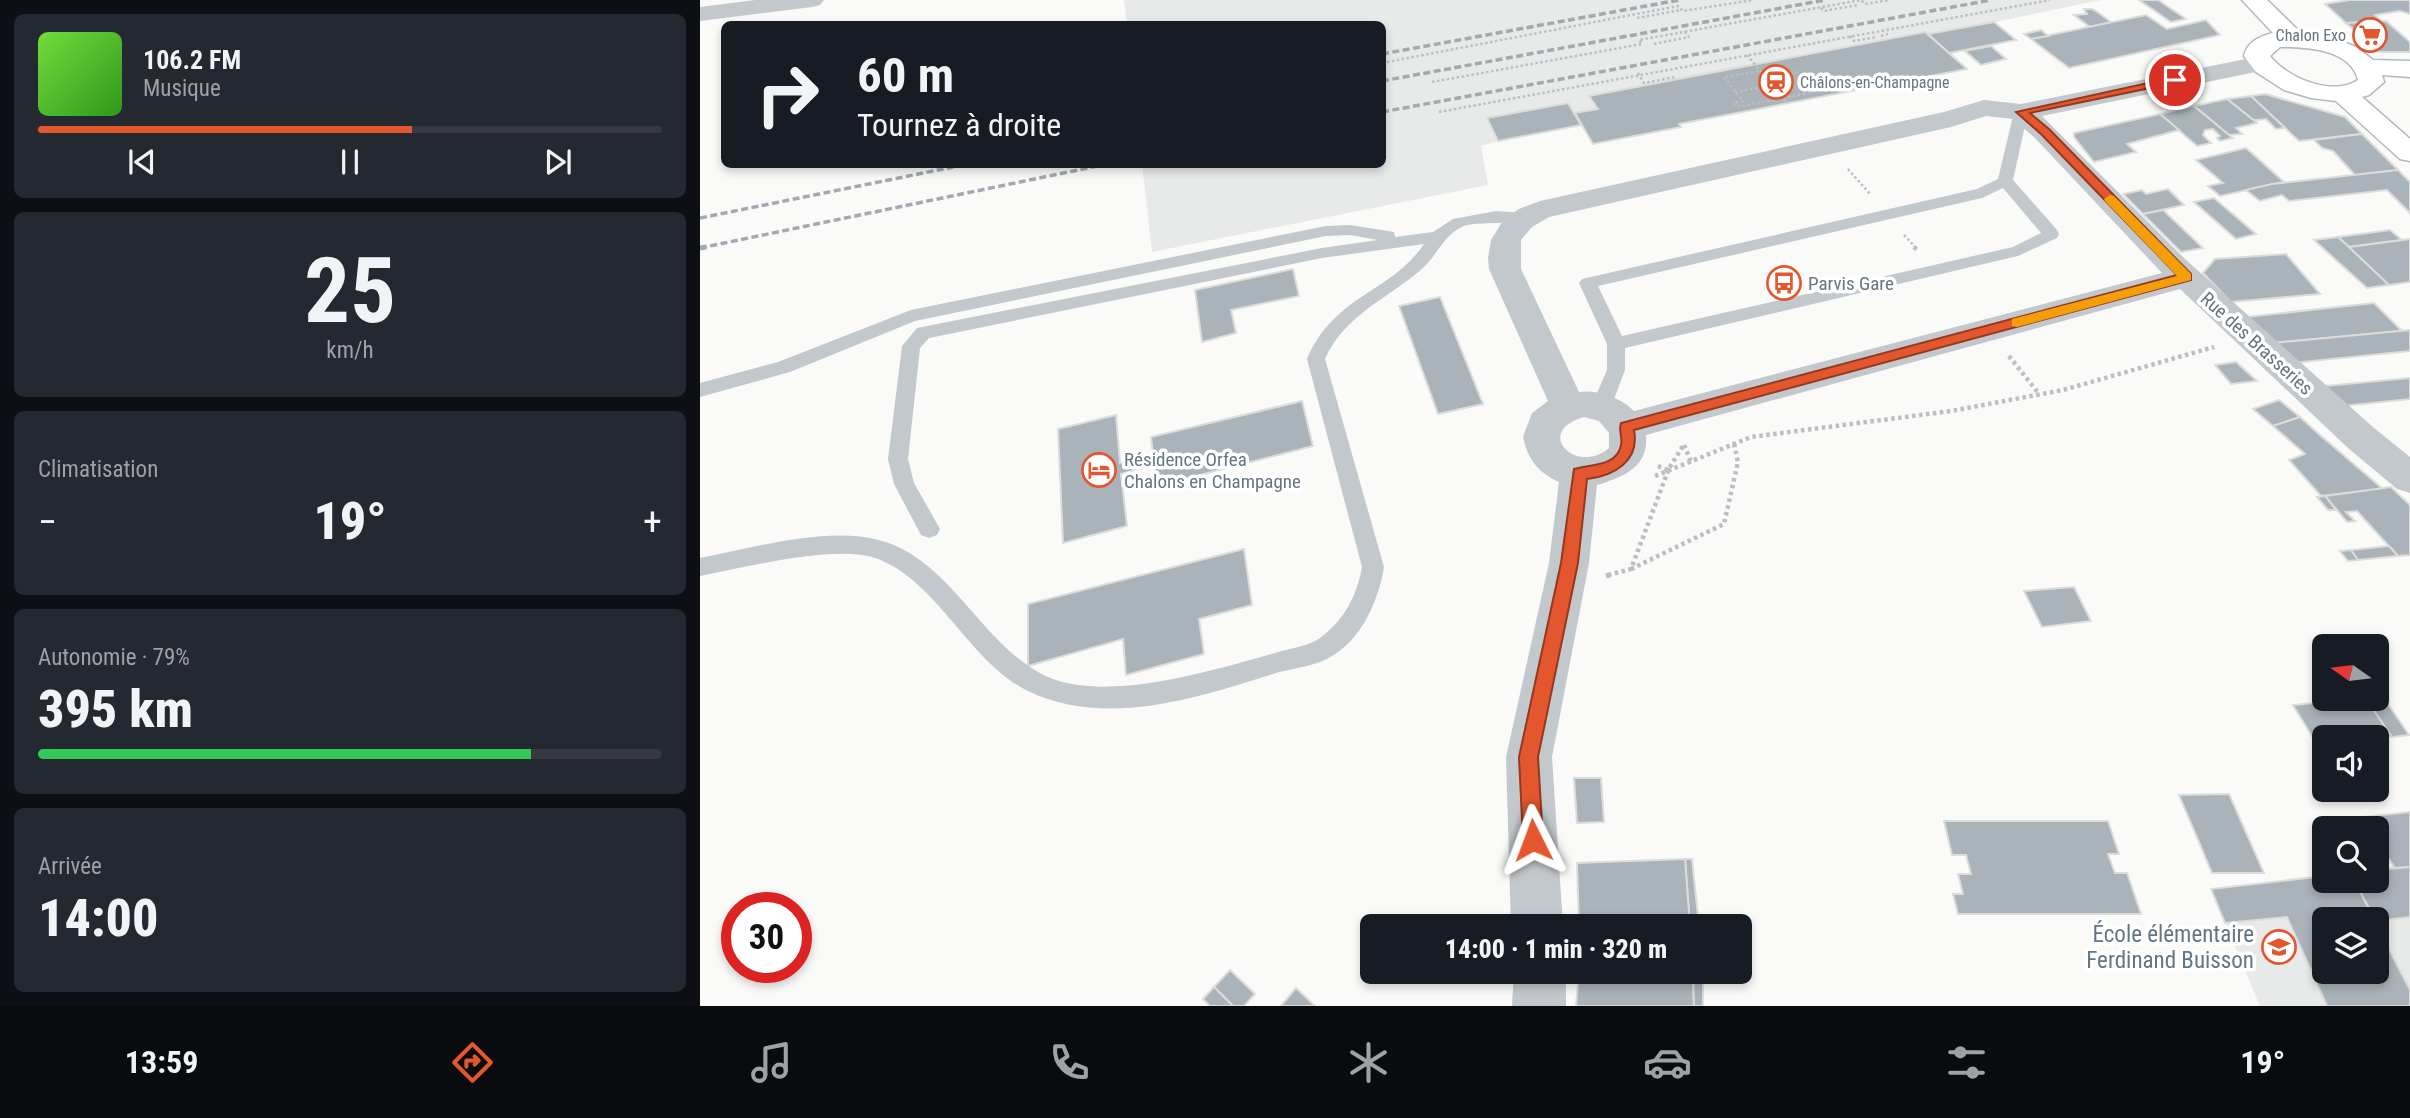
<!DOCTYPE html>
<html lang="fr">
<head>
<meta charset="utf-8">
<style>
	:root { --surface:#171b24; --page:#242831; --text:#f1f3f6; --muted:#9ea1a6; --line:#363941; --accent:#e4572e }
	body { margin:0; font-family:"Roboto Condensed",sans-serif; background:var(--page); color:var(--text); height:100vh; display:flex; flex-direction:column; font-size:26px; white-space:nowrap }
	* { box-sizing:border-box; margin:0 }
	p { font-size:23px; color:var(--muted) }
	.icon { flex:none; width:38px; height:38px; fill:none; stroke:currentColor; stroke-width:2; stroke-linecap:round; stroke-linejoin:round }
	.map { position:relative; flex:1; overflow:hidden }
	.sheet { display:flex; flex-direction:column; gap:14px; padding:14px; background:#0d0f14; width:700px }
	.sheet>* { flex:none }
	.banner { position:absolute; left:21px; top:21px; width:665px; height:147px; border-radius:10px; box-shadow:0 4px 10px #0003; background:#171b24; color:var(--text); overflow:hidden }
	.needle { width:46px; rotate:284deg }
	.fabs { position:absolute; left:1612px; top:634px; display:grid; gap:14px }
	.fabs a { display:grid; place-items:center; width:77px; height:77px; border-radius:10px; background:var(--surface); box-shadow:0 4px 10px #0003; font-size:35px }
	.speed { position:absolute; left:21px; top:892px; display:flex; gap:14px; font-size:35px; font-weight:700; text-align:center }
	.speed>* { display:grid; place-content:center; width:91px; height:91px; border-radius:50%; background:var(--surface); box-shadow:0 4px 10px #0003; line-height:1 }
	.speed .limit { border:10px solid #d22; background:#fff; color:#111 }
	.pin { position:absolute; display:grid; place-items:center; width:60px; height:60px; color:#fff; margin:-30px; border:4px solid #fff; border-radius:50%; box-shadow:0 2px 7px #0007 }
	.me { position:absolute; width:77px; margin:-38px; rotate:357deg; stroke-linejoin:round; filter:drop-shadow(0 0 5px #0008) }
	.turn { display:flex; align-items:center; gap:24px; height:147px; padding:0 21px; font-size:32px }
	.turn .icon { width:91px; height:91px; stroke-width:2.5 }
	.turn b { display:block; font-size:49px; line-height:60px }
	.big { font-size:52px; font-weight:800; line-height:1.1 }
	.sheet .widget { flex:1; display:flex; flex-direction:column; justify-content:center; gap:10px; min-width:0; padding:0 24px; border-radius:10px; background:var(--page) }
	.sheet .dial { align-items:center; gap:0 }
	.dial b { font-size:91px; line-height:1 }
	.song { display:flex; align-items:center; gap:21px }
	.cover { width:84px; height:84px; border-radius:10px; background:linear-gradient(135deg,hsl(100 70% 55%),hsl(110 70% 35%)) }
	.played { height:7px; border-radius:4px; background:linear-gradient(90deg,var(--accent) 60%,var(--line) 60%) }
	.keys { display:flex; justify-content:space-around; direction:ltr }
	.heat { display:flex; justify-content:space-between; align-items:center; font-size:38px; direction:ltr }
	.charge { height:10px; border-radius:5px; background:linear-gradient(90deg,#34c759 79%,var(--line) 0) }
	.trip { position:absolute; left:660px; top:914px; width:392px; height:70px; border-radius:10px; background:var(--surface); box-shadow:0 4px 10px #0003; font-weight:800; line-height:70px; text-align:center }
	.tab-bar { display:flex; height:112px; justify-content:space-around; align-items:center; background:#090b0e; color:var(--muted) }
	.tab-bar .icon { width:49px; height:49px }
	.tab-bar .on { color:var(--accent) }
	.tab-bar b { font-size:32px; color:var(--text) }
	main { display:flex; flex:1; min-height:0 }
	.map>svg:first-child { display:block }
	.built { fill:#e8e9e9; fill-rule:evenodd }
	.building { fill:#aab3b9; stroke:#dcdcda; stroke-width:2 }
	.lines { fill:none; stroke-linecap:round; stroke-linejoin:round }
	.secondary-casing { stroke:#b3babf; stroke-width:3 }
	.path-far2 { stroke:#bbbfc2; stroke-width:2.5; stroke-dasharray:2.5 2.5; stroke-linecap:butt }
	.path-far1 { stroke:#bbbfc2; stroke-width:4.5; stroke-dasharray:3.5 3.5; stroke-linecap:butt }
	.path { stroke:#bbbfc2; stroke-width:5; stroke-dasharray:4.5 4.5; stroke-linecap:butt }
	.service { fill:#c3c8cc; fill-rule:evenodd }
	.minor { fill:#c3c8cc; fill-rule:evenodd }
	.secondary { fill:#fff; fill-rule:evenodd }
	.rail-far1 { stroke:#a2aab0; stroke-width:3.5; stroke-dasharray:7 3.5; stroke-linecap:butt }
	.rail { stroke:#a2aab0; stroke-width:5; stroke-dasharray:10 5; stroke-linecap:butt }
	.route { fill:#e4572e; stroke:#94391e; stroke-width:2 }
	.slow { fill:#f59e0b }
	.labels { text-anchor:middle; stroke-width:7; stroke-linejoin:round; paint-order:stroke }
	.far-poi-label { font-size:16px; fill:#657683; stroke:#fff; text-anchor:end }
	.poi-label { font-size:19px; fill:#657683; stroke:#fff; text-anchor:start }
	.street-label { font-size:19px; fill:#657683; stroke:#fff }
	.near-poi-label { font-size:23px; fill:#657683; stroke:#fff; text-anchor:end }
</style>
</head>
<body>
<main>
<section class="sheet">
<div class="widget">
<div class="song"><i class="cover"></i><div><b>106.2 FM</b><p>Musique</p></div></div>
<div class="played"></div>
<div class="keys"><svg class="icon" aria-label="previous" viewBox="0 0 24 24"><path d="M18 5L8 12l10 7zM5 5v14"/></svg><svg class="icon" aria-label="pause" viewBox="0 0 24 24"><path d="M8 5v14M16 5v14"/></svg><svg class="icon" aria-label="next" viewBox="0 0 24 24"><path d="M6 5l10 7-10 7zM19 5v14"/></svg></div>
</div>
<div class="widget dial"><b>25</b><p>km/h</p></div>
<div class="widget"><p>Climatisation</p>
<div class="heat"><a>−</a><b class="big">19°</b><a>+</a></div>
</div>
<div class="widget"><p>Autonomie · 79%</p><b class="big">395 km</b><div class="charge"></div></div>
<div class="widget"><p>Arrivée</p><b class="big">14:00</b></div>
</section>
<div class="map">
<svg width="1710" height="1006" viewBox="0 0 1710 1006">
	<rect width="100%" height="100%" fill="#fafaf8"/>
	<g class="built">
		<path d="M424 0H1401L1295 22 1316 40 1250 52 1267 69 980 123 981 127 893 144 881 125 798 141 781 146 788 185 452 252 442 165 682 164V24H427Z"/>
		<path d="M1710 867V1006H1560L1511 889 1624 876V880H1676L1677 870ZM1624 919H1676V971H1624Z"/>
	</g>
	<g class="building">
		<path d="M1439 0H1458L1486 19 1471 22Z"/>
		<path d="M1650 0H1710V14L1700 11 1675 15 1682 22 1646 23 1625 4Z"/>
		<path d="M1392 9 1396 11 1411 22 1390 27 1374 15 1387 14 1384 9Z"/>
		<path d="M1446 15 1467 29 1506 20 1520 35 1369 68 1331 39Z"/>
		<path d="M1686 21 1710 42V52H1680L1646 23Z"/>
		<path d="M1294 22 1316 40 1249 53 1228 34Z"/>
		<path d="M1341 30 1348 36 1331 39 1324 34Z"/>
		<path d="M1225 32 1267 69 979 124 981 127 893 144 875 113 898 109 889 96Z"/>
		<path d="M1291 46 1306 59 1281 65 1265 51Z"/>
		<path d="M1565 94 1645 117 1662 134 1599 141 1551 96Z"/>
		<path d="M1551 96 1585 128 1576 129 1566 119 1555 120 1557 123 1527 99Z"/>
		<path d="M1527 99 1557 123 1536 128 1542 134 1529 135 1494 106Z"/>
		<path d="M868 103 881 125 798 141 787 118Z"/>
		<path d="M1494 106 1529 135 1533 138 1520 141 1517 138 1520 136 1513 129 1505 130 1503 135 1511 143 1497 146 1460 114Z"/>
		<path d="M1460 114 1479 130 1427 144 1436 152 1394 162 1374 137V133Z"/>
		<path d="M1662 134 1698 170 1655 175 1633 151 1622 148 1614 140Z"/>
		<path d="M1546 148 1584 182 1520 196 1508 186 1523 183 1496 160Z"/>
		<path d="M1698 170 1710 182V213L1687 190 1589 201 1582 195 1560 201 1546 190 1572 184Z"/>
		<path d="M1468 189 1484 205 1443 214 1423 194 1442 190 1446 194Z"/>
		<path d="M1514 198 1556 234 1536 239 1494 202Z"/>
		<path d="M1463 210 1503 248 1481 252 1443 214Z"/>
		<path d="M1690 230 1702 240 1649 247 1638 237Z"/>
		<path d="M1638 237 1649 247 1689 285 1667 288 1614 240Z"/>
		<path d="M1710 239V282L1689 285 1649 247Z"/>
		<path d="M1586 254 1620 294 1531 302 1503 273 1515 259Z"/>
		<path d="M593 269 599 296 531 310 536 333 502 342 495 290Z"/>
		<path d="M740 297 783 404 738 414 699 306Z"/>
		<path d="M1674 303 1702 331 1573 343 1546 317Z"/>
		<path d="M1710 330V351L1592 363 1573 343Z"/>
		<path d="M1536 362 1557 381 1531 384 1515 365Z"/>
		<path d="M1710 378V399L1643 406 1625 386Z"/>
		<path d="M1579 400 1600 417 1573 426 1553 409Z"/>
		<path d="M602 401 613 446 457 486 454 465 421 474 427 526 363 543 358 429 416 415 420 463 453 454 451 437Z"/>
		<path d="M1600 417 1621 436 1683 489 1621 496 1589 460 1605 454 1573 426Z"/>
		<path d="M1691 487 1710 505V555L1698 556 1657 511 1646 512 1655 521 1647 522 1625 496Z"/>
		<path d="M1625 496 1636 510H1628L1617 497Z"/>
		<path d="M1689 546 1698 556 1658 560 1651 550Z"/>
		<path d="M544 549 552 605 499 619 504 654 426 675 423 639 328 666V604Z"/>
		<path d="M1651 550 1658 560 1648 561 1640 551Z"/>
		<path d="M1374 587 1391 621 1342 627 1324 591Z"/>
		<path d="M1682 695 1709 735 1692 737 1665 698Z"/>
		<path d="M1665 698 1692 737H1624V745L1618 746 1593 705Z"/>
		<path d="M874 778H901L904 822 877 823Z"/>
		<path d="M1529 794 1564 873H1512L1479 795Z"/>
		<path d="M1710 812V867L1695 868 1676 839V828H1669L1663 817Z"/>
		<path d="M1244 821H1408L1419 854H1408L1415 873H1427L1441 914H1258L1253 894H1263L1258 874H1271L1266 855H1252Z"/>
		<path d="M985 859H992L999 926H990Z"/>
		<path d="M985 859 990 926H879L877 863Z"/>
		<path d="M1710 867V917L1676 921 1654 880H1676V870Z"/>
		<path d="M1624 876V880H1654L1674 919H1624V971H1676V924L1710 990V1006H1627L1587 917 1525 923 1511 889Z"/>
		<path d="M530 970 555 994 544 1006H533L514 987Z"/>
		<path d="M879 971H993L994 1006H876Z"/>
		<path d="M993 971H1003V1006H994Z"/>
		<path d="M514 987 533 1006H510L503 999Z"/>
		<path d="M596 988 615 1006H581Z"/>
	</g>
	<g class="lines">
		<g class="secondary-casing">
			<path id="secondary" d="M1542 0H1567L1601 33 1641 41 1656 47 1673 60 1710 61V77L1682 75 1684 82 1669 95 1662 97 1710 139V161L1700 159 1636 101 1611 98 1584 90 1556 72 1544 56C1547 42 1560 36 1573 33ZM1580 47C1606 47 1651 49 1658 80 1632 97 1587 78 1570 56Z"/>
		</g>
		<g class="path-far2">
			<path d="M1121 8 1124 11 1158 5"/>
			<path d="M937 18 981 10"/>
			<path d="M1150 36 1154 41 1177 37"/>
			<path d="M1181 36 1188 34"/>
			<path d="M954 44 989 37 985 32"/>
			<path d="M1047 55 1083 98 1037 107 1034 103 1043 101 1024 77 1060 71"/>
			<path d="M682 63 978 6 983 11 1053 0"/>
			<path d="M938 73 944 83 975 77"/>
			<path d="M1066 77 1096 72 1115 92"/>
			<path d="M732 82 942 44 939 40 1161 0 1165 4 1189 0"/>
			<path d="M1035 92 1072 85"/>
			<path d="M1086 102 1083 98 1123 90"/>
			<path d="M739 112 1350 0"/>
			<path d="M1148 169 1170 194"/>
			<path d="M1204 235 1216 248"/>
		</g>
		<g class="path-far1">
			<path d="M1214 247 1217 250"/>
			<path d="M1309 356 1339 394"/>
			<path d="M984 445 991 462"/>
			<path d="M958 466 968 470 983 446"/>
			<path d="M955 476 1051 437 1251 411 1363 390 1514 347"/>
			<path d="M931 569 1024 524 1038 462 1034 444"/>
			<path d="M908 575 931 569 968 471"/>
		</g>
		<path class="path" d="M906 576 914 574"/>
		<g class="service">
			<path d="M1321 108 1328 112 1313 180 1357 230 1359 234 1357 238 1318 256 925 348V370L911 407 908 412 901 414 894 412 891 407 907 370V344L879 283 882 279 1277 189 1298 179 1314 112ZM1303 188 1341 233 1313 247 922 336 898 286 1282 198Z"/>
			<path d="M796 211 824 213 832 218C825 226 781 220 764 226 744 234 738 254 723 268 689 298 644 315 625 359L684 567C679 599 662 639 632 656 617 666 593 668 576 673 500 697 406 729 328 691 270 663 238 582 178 559 137 543 44 568 0 576V558C53 548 126 526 179 540 251 559 281 645 346 676 406 704 514 670 575 653 588 649 609 646 620 638 644 620 657 596 662 567L607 359C635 294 691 293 724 244L622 258 229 338 220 348 208 459 214 483 240 529 237 535 229 538 221 535 194 484 188 459 202 346 217 328 622 248 678 240 650 235 626 236 215 321 90 372 0 397V383L78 362 211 310 626 226 650 225 688 231 694 232 695 237 733 232 753 219Z"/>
		</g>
		<g class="minor">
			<path d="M55 0H124L120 5 112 7 0 21V7Z"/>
			<path d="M1561 56 1570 59 1574 64 1570 69 1342 116 1485 259 1674 428 1710 457V493L1697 489 1648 448 1480 289 946 435C949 468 922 477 897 485L889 563 852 757 863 926H811L806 757 849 563 859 482C838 472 828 460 823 437L832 413 848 401 789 269 788 258 791 240 804 219 819 209 840 201 1244 112 1284 100 1321 104ZM1286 116 1313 119 1335 138 1462 273 934 411C922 398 897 389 879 392L821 269V240L832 227 849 217 1251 127ZM884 417 899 421 909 433V448C877 476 832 432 884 417Z"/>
			<path d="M814 971H866V1006H812Z"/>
		</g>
		<use href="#secondary" class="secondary"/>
		<g class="rail-far1">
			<path d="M682 54 979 0"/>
			<path d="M682 81 1125 0"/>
			<path d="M682 112 1291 0"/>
			<path d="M0 218 268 164"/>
			<path d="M0 248 407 164"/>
		</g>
		<path class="rail" d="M0 248 6 247"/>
	</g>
	<path class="route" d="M1475 77 1480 80 1479 82 1330 113 1349 129 1491 274V280L934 430C940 461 914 476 887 479L878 563 838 757 843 840 840 847 833 850 826 847 823 840 819 757 861 563 874 469C890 464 917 467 921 445 923 437 918 431 921 423L1477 275 1341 134 1316 112Z"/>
	<path class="slow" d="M1410 195 1414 196 1491 274V280L1317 327 1312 326V319L1477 276 1405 201 1404 199Z"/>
	<defs>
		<g id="supermarket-ring" transform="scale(1.75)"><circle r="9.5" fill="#fff" stroke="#e4572e" stroke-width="1.5"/><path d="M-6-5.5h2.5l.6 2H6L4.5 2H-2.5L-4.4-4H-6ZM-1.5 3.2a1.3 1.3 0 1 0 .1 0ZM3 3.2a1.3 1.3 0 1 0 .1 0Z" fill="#e4572e"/></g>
		<g id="station-ring" transform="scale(1.75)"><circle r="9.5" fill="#fff" stroke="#e4572e" stroke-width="1.5"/><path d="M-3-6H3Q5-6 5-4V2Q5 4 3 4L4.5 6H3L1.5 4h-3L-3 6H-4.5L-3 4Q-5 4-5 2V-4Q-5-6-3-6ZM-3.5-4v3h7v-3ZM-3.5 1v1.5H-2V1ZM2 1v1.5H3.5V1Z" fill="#e4572e"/></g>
		<g id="bus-ring" transform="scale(1.75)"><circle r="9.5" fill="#fff" stroke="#e4572e" stroke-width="1.5"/><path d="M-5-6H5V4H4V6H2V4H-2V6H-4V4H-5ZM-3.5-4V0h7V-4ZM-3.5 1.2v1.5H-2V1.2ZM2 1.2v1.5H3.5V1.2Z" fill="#e4572e"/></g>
		<g id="hotel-ring" transform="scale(1.75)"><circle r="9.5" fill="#fff" stroke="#e4572e" stroke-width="1.5"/><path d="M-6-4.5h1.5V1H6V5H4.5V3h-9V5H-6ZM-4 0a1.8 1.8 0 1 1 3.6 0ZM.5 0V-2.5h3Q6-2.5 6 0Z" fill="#e4572e"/></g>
		<g id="school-ring" transform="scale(1.75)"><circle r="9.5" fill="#fff" stroke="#e4572e" stroke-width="1.5"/><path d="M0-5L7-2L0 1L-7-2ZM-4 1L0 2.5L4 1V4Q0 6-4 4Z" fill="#e4572e"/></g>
	</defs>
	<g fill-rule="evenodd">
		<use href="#supermarket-ring" x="1670" y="35"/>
		<use href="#station-ring" x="1076" y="82"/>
		<use href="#bus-ring" x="1084" y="283"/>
		<use href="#hotel-ring" x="399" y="470"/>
		<use href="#school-ring" x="1579" y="947"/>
	</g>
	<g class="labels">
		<g class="far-poi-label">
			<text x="1646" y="41">Chalon Exo</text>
			<text x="1100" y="88" text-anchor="start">Châlons-en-Champagne</text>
		</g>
		<g class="poi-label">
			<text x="1108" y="290">Parvis Gare</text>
			<text x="424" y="466">Résidence Orfea<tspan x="424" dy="22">Chalons en Champagne</tspan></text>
		</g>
		<g class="street-label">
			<text transform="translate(1557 343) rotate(42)" y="7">Rue des Brasseries</text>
		</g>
		<g class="near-poi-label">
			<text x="1554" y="942">École élémentaire<tspan x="1554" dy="26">Ferdinand Buisson</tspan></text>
		</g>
	</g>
</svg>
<div class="fabs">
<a><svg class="needle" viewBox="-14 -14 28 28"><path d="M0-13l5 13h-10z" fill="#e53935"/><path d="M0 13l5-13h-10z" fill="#9ea1a6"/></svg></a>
<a><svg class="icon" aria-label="sound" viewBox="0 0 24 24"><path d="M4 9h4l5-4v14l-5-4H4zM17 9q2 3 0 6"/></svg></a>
<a><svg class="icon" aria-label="search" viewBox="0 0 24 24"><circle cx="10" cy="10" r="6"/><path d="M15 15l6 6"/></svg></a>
<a><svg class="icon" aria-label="layers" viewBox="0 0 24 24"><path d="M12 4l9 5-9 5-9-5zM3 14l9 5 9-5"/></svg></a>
</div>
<div class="speed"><div class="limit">30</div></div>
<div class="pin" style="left:1475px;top:80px;background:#d93025"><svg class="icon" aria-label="arrive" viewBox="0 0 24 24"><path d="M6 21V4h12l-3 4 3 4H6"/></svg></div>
<svg class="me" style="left:833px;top:840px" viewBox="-20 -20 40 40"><path d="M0-17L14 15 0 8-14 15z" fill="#e4572e" stroke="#fff" stroke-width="4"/></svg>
<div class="trip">14:00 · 1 min · 320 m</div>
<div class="banner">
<div class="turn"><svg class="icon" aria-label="right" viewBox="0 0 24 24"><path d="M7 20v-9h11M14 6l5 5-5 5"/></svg><div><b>60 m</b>Tournez à droite</div></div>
</div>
</div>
</main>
<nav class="tab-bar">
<b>13:59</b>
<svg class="icon on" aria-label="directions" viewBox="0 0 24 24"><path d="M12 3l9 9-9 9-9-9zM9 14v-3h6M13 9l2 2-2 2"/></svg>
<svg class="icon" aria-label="music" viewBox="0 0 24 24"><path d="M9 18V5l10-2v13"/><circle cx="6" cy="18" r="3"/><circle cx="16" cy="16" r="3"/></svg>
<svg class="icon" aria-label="phone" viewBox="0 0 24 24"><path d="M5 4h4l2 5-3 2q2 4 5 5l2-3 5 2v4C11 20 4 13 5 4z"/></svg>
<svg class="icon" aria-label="climate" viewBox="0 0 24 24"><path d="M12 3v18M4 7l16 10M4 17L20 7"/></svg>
<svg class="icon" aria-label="car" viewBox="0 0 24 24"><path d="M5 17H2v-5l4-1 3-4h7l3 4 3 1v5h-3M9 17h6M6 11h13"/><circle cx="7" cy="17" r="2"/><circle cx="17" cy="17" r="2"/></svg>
<svg class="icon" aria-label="filters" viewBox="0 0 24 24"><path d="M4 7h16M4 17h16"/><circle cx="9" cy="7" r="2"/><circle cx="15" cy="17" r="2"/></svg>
<b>19°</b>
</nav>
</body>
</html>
